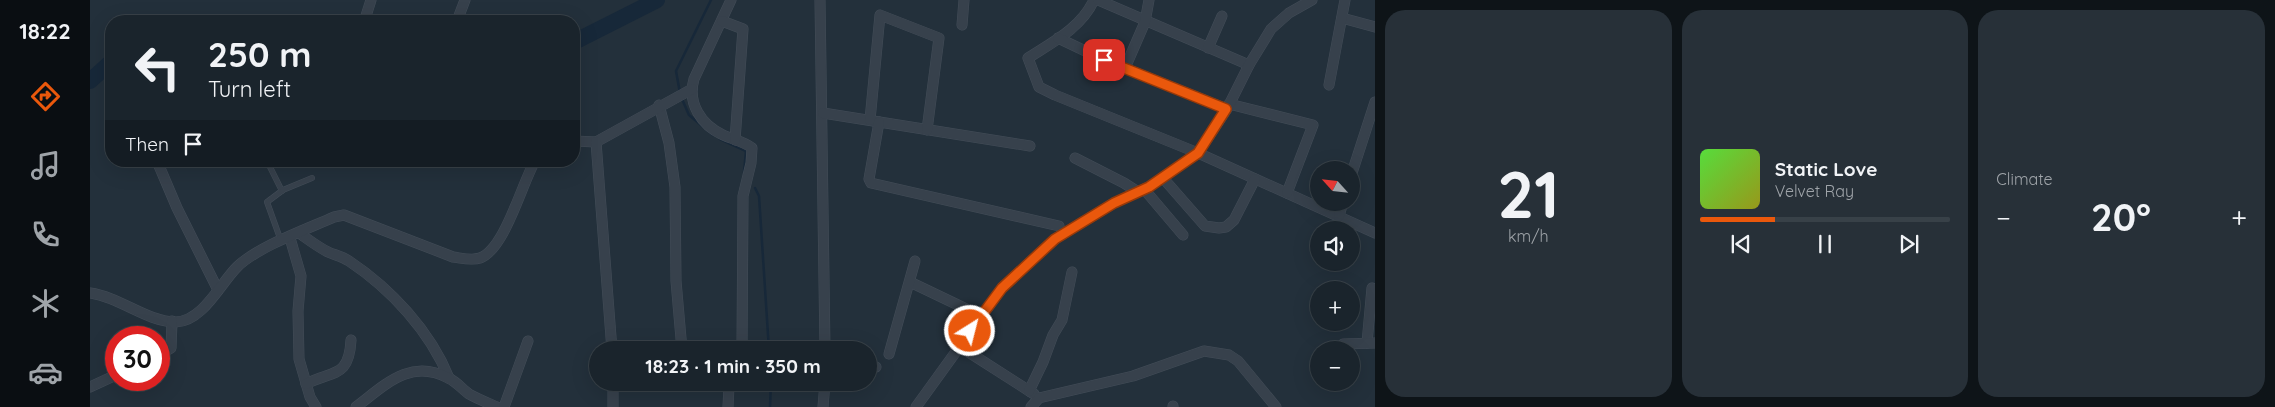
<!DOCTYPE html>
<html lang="en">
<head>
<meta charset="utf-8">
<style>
	:root { --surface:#1a242c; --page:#273038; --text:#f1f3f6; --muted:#9fa4a9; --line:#384148; --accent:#ea580c }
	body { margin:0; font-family:Quicksand,sans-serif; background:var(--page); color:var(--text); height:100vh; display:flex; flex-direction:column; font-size:19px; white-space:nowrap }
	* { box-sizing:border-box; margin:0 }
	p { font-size:16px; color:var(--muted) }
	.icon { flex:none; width:28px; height:28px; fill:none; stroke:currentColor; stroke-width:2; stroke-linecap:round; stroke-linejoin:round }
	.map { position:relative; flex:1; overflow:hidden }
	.panel { display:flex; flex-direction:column; gap:10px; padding:10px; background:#0e1418; width:900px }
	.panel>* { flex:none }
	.hud { position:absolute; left:15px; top:15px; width:475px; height:152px; border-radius:20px; box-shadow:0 5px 20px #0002,0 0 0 1px var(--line); background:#1a242c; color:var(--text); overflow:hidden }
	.needle { width:32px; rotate:297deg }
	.fabs { position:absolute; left:1220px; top:161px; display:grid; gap:10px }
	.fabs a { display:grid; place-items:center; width:50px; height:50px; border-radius:50%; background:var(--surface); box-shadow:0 5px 20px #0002,0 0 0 1px var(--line); font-size:25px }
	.speed { position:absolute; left:15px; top:326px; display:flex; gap:10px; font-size:25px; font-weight:700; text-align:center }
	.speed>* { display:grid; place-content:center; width:65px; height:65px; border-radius:50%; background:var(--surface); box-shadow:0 5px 20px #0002,0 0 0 1px var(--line); line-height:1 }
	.speed .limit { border:8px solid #d22; background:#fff; color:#111 }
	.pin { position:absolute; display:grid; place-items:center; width:42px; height:42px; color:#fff; margin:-21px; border-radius:10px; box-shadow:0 2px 8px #0006 }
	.me { position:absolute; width:55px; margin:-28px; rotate:36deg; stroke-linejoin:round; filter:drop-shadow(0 0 4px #0008) }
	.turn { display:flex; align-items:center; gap:18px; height:105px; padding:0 20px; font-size:22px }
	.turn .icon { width:65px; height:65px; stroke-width:2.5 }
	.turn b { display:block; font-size:35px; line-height:42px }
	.then { display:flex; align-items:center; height:48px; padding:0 20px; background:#0003; gap:10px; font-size:19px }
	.big { font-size:38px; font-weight:700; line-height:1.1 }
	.panel .widget { flex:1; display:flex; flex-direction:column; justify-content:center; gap:8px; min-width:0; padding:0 18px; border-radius:20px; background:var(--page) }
	.panel .dial { align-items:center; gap:0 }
	.dial b { font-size:65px; line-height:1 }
	.song { display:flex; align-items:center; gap:15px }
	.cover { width:60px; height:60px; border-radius:8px; background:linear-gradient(135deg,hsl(110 70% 55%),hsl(60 70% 35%)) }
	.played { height:5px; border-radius:2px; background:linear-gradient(90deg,var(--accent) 30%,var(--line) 30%) }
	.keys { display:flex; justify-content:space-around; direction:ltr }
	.heat { display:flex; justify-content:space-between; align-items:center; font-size:28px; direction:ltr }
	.panel .tiles { flex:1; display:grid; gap:10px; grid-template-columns:repeat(3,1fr) }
	.trip { position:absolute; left:499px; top:341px; width:288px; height:50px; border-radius:25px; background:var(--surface); box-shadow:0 5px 20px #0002,0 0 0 1px var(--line); font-weight:700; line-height:50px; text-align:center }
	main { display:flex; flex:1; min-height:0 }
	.tabs { display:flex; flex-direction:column; width:90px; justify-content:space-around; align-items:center; background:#0a0e12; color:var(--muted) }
	.tabs .icon { width:35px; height:35px }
	.tabs .active { color:var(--accent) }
	.tabs b { font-size:22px; color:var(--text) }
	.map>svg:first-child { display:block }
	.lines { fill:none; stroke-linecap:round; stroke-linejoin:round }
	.stream { stroke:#172839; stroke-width:2.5 }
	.river { stroke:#172839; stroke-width:16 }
	.lane-casing { stroke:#434d58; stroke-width:6 }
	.street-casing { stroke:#434d58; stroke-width:11 }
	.lane { stroke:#37414c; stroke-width:5 }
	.street { stroke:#37414c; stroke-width:10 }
	.route-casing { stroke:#983908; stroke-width:12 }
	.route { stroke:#ea580c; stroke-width:9 }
</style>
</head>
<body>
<main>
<nav class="tabs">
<b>18:22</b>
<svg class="icon active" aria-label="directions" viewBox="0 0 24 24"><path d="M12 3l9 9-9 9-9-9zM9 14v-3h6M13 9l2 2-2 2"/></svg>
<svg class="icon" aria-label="music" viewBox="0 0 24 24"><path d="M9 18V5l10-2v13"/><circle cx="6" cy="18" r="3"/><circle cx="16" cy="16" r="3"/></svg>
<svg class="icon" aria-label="phone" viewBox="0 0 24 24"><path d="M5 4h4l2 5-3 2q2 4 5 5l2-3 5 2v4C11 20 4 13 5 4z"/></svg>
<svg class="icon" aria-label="climate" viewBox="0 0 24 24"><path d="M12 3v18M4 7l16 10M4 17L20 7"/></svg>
<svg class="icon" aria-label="car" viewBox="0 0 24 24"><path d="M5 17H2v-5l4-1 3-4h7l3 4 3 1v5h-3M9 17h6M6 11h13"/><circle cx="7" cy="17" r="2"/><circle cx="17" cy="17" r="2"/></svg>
</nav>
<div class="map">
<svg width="1285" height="407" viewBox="0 0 1285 407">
	<rect width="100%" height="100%" fill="#23303b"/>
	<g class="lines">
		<g class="stream">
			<path d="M590 93 586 71 621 0"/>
			<path d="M592 99 599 115 623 135"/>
			<path d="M630 139 656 151 654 172"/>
			<path d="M665 188 669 196 679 350"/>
			<path d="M680 407 681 382"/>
		</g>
		<g class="river">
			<path d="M484 42 567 0"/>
			<path d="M0 81 21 62"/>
		</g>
		<g class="lane-casing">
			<g id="lane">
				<path d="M177 161 192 191"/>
				<path d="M191 241 177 202 193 190 222 178"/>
			</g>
		</g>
		<g class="street-casing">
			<g id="street">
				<path d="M641 0 604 79C597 103 611 125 633 135 642 139 655 142 662 148L661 163 653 196 652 350"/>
				<path d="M730 0 735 350"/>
				<path d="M1004 0C991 28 963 42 938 58L949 87 965 95 1108 153 1285 233"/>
				<path d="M1008 0 1159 65"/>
				<path d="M1252 18 1285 27"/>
				<path d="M275 19 281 0"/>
				<path d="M367 21 375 0"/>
				<path d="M632 21 653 29 645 140"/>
				<path d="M872 25 874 0"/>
				<path d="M968 38 1014 60 1137 109"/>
				<path d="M1118 48 1132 16"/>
				<path d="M1035 68 1055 22 1059 0"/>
				<path d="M1239 85 1255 0"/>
				<path d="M1139 104 1223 125 1197 193"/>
				<path d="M569 105 579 143 585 187 586 281 592 350"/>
				<path d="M733 113 940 146"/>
				<path d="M780 120 790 15 849 38 837 130"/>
				<path d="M789 122 779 179 781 183 969 226"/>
				<path d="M484 141 506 142 602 89"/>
				<path d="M506 142 522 350"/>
				<path d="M985 158 1034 183 1048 192"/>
				<path d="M67 161 87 208 128 290"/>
				<path d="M1261 176 1285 102"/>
				<path d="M1073 178 1115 226 1129 228 1136 227 1144 220 1165 179"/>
				<path d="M1054 189 1093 235"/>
				<path d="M1249 216 1253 202"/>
				<path d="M209 233C219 240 228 247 238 252 245 255 253 257 259 261 301 289 340 331 359 378"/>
				<path d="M200 238 211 276 208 311 209 359 220 397 226 407"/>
				<path d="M820 282 891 316"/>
				<path d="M0 293C30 297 57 322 86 322 113 321 130 284 147 267 167 247 217 229 244 217L254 215 363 257C371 258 382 261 390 258 415 249 432 183 445 161"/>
				<path d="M1277 343 1282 288"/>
				<path d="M1253 344 1285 343"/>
				<path d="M869 346 944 394"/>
				<path d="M799 354 825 261"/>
				<path d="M69 355 81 348 82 321"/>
				<path d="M778 367H786"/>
				<path d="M523 382V407"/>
				<path d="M216 384C242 370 259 379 261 340"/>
				<path d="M0 387 26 375"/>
				<path d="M939 391 953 362 963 335 972 320 982 272"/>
				<path d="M266 407C295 385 320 358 358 378 366 381 372 389 379 394 388 399 398 403 407 407"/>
				<path d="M414 407 438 341"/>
				<path d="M638 407 639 386"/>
				<path d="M733 407 735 382"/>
				<path d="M826 407 912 288 965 239 1024 203 1059 187 1108 153 1137 109 1159 65 1181 29 1199 13 1222 0"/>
				<path d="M941 407 949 398 1043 376 1114 351 1139 355 1148 361 1186 407"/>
				<path d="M1083 407V406"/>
			</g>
		</g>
		<use href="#lane" class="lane"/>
		<use href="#street" class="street"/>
	</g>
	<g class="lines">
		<g class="route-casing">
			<path id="route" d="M880 331 912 288 965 239 1024 203 1059 187 1108 153 1136 109 1014 60"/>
		</g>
		<use href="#route" class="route"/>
	</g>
</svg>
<div class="fabs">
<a><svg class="needle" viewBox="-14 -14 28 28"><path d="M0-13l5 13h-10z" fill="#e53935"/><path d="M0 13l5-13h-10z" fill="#9fa4a9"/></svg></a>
<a><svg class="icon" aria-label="sound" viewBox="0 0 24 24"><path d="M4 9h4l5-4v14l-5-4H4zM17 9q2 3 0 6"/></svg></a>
<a>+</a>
<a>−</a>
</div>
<div class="speed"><div class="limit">30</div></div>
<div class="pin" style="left:1014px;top:60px;background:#d93025"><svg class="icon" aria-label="arrive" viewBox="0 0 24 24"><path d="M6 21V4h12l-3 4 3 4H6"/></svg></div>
<svg class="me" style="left:880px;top:331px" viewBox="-20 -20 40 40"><circle r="17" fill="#ea580c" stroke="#fff" stroke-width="3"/><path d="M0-11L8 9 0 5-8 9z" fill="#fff"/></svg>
<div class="trip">18:23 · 1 min · 350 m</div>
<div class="hud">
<div class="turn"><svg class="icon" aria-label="left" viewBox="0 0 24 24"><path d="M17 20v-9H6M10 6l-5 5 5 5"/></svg><div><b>250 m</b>Turn left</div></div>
<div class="then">Then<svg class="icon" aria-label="arrive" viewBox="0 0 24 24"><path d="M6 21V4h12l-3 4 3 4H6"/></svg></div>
</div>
</div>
<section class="panel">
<div class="tiles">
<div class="widget dial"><b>21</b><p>km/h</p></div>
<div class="widget">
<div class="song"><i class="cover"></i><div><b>Static Love</b><p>Velvet Ray</p></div></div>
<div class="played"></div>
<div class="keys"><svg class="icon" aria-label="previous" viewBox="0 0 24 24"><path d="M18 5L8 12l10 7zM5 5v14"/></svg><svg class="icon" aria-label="pause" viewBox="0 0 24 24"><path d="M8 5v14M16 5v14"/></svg><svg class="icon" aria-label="next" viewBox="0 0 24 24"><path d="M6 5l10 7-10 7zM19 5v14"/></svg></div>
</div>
<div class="widget"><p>Climate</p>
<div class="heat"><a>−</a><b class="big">20°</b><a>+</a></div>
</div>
</div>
</section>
</main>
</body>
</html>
